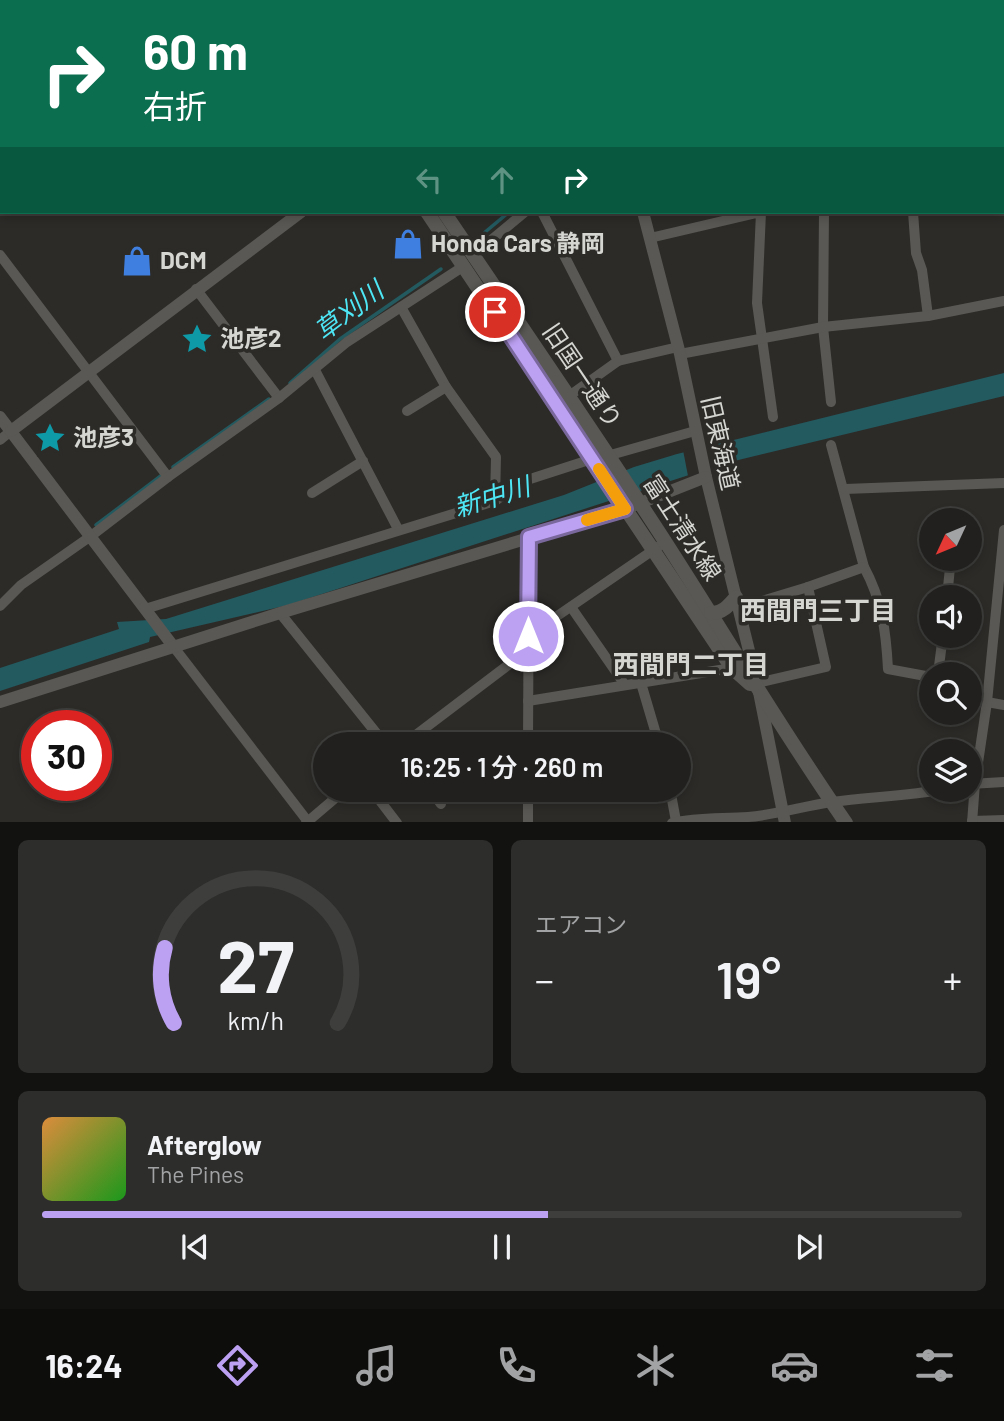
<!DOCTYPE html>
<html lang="ja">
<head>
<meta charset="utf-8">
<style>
	:root { --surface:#21201e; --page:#2d2d2b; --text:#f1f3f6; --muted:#a2a3a4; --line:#3e3e3c; --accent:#bca0f2 }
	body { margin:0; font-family:Barlow,"Noto Sans JP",sans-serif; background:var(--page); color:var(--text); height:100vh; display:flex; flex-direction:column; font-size:26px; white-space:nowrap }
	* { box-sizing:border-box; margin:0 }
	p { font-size:23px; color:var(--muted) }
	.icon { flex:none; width:38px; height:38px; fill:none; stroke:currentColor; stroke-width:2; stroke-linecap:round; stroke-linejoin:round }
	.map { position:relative; height:822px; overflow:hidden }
	.sheet { display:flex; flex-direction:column; gap:18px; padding:18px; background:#121210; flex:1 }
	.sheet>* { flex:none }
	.banner { position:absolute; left:0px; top:0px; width:1004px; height:214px; box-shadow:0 4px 10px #0003,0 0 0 2px var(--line); background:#0b6e4f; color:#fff; overflow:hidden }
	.needle { width:46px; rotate:226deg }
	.buttons { position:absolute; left:919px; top:508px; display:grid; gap:14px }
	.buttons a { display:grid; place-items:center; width:63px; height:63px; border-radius:50%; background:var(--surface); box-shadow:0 4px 10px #0003,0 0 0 2px var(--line); font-size:35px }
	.speed { position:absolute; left:21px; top:710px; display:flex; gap:14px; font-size:35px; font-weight:700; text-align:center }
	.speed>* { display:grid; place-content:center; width:91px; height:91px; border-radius:50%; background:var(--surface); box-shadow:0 4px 10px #0003,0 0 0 2px var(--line); line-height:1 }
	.speed .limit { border:10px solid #d22; background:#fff; color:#111 }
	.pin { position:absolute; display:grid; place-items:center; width:60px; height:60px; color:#fff; margin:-30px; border:4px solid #fff; border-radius:50%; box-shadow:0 2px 7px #0007 }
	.me { position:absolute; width:77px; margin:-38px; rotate:0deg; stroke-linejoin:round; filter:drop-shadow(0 0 5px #0008) }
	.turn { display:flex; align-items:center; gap:24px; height:147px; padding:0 28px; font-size:32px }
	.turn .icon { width:91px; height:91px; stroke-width:2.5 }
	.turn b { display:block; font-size:49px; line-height:60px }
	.lanes { display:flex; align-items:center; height:66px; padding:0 28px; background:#0003; justify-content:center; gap:35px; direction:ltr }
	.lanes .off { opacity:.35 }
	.big { font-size:52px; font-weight:600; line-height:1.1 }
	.sheet .card { flex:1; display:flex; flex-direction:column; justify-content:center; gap:10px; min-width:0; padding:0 24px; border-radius:10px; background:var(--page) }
	.sheet .dial { align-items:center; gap:0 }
	.dial svg { height:182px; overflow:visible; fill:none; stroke:var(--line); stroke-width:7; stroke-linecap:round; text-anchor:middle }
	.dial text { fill:var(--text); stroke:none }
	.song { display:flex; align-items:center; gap:21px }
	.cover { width:84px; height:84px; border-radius:10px; background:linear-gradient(135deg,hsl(30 70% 55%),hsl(120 70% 35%)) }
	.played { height:7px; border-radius:4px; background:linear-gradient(90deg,var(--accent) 55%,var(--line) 55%) }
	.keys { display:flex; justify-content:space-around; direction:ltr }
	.heat { display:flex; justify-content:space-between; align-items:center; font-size:38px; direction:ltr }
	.sheet .tiles { flex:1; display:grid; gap:18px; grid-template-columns:1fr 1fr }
	.card:last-child { grid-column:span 2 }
	.trip { position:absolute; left:313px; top:732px; width:378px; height:70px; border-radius:35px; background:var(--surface); box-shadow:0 4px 10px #0003,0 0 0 2px var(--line); font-weight:600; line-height:70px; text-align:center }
	.tabs { display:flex; height:112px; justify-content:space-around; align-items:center; background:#0d0d0c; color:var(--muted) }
	.tabs .icon { width:49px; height:49px }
	.tabs .selected { color:var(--accent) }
	.tabs b { font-size:32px; color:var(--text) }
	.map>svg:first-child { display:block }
	.water { fill:#235a60 }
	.pier { fill:#2c2b28 }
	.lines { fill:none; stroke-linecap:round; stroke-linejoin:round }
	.stream { stroke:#235a60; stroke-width:3.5 }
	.minor { stroke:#595854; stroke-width:10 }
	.tertiary { stroke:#595854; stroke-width:12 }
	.secondary { stroke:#595854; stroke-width:14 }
	.route-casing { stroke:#7a689d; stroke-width:18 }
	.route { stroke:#bca0f2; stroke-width:12 }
	.slow { stroke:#f59e0b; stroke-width:12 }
	.labels { text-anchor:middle; stroke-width:7; stroke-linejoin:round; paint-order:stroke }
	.poi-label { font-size:24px; font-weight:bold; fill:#d5d5d2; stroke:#2c2b28; text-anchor:start }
	.street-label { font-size:24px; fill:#d5d5d2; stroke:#2c2b28 }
	.water-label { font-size:26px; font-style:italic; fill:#4ee7f6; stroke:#2c2b28 }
	.neighbourhood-label { font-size:26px; font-weight:bold; fill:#d5d5d2; stroke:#2c2b28 }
</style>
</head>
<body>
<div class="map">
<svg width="1004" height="823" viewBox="0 0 1004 823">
	<rect width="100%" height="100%" fill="#2c2b28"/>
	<path class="water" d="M1004 373V396L726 463 288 605 150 637 149 642 0 691V668L119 629 117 622 166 619 564 495 634 467 677 454Z"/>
	<path class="pier" d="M717 442 724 467 688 476 683 450Z"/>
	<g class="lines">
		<g class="stream">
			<path d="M449 0 451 2"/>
			<path d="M478 238 509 212"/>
			<path d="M290 383 340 339 441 269"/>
			<path d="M173 467 269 399"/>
			<path d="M96 525 162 475"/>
		</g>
		<g class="minor">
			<path d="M119 0 120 2"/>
			<path d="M420 0 421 2"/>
			<path d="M493 0 494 2"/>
			<path d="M670 0 671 2"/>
			<path d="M738 0V2"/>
			<path d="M130 2 132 0"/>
			<path d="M232 2 235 0"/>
			<path d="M311 2 314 0"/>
			<path d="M814 2V0"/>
			<path d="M885 2 893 0"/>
			<path d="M948 2 949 0"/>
			<path d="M1003 42H1004"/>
			<path d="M0 100 2 99"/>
			<path d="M1003 100H1004"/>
			<path d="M0 162 2 161"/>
			<path d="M542 212 618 361"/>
			<path d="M824 212 823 327 831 402"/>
			<path d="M913 212 916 253 922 270 928 316"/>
			<path d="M650 238 761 212 757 303 773 417"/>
			<path d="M0 255 168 477"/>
			<path d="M473 255 525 212"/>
			<path d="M196 289 279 398"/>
			<path d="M401 307 446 387 496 457 495 501"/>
			<path d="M680 354 823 327 928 316 1004 301"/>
			<path d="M315 370 398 529"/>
			<path d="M569 396 618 361 678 347"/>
			<path d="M407 411 446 387"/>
			<path d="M0 440 11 431"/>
			<path d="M831 445 864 567C882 600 886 631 888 669L931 677"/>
			<path d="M607 456 695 431"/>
			<path d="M845 489 1004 483"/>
			<path d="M312 493 363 461"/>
			<path d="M947 597 951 558"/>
			<path d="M0 606 21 585 91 536 168 477 279 398 347 342 464 266"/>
			<path d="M571 607 625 685"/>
			<path d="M739 608 808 587 864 567"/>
			<path d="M145 609 495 501 524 481 592 459"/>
			<path d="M280 613 385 744"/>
			<path d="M528 636 665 542"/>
			<path d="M173 646 309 823"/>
			<path d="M938 674 943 635"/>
			<path d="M641 683 659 744"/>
			<path d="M757 683 826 667 808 587"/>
			<path d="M970 693 987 702 1004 705"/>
			<path d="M528 701 732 668"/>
			<path d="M404 744 528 650"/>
			<path d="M528 744 529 537"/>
			<path d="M970 784 1004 782"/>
			<path d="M371 789 397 823"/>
			<path d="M430 789 441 804"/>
			<path d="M528 789V823"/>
			<path d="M670 789 676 821"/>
			<path d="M972 821 1004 820"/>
			<path d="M306 823 346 789"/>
			<path d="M672 823C697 817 722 819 748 817 776 815 804 806 832 802 870 797 908 796 945 789"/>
			<path d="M972 823 975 783 987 702 1004 530"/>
		</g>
		<g class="tertiary">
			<path d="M595 0V2"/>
			<path d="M643 212 680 354 706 477 757 683"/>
			<path d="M0 417 173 646"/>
			<path d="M11 431 301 212"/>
			<path d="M759 692 785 823"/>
			<path d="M0 702 280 613 625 509 706 477"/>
		</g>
		<g class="secondary">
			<path d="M284 0 285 2"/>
			<path d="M300 0 302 2"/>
			<path d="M427 212 732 668 750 684"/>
			<path d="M444 212C519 323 595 433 668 546 727 638 783 732 846 823"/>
			<path d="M711 613C722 614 729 605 736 597"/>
		</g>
	</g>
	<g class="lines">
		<g class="route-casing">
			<path id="route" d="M495 312 625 509 529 537 528 636"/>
		</g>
		<use href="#route" class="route"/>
		<path class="slow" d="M587 520 625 509 599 469"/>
	</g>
	<defs>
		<g id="shop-bare" transform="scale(2.415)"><path d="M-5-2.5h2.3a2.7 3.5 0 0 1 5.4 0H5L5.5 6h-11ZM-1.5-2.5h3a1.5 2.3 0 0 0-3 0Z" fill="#3f7fe0" stroke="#2c2b28" stroke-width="2.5" paint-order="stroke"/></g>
		<g id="sight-bare" transform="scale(2.415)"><path d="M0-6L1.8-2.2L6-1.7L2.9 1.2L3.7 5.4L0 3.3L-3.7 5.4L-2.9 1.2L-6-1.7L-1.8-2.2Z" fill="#0f9aa8" stroke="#2c2b28" stroke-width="2.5" paint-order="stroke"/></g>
	</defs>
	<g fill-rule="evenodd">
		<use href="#shop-bare" x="408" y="244"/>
		<use href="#shop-bare" x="137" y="261"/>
		<use href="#sight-bare" x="197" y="339"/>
		<use href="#sight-bare" x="50" y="438"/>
	</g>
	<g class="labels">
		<g class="poi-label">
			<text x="431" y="252">Honda Cars 静岡</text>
			<text x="160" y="269">DCM</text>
			<text x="220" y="347">池彦2</text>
			<text x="73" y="446">池彦3</text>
		</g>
		<g class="street-label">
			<text transform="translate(582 376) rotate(56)" y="8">旧国一通り</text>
			<text transform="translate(720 443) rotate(77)" y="8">旧東海道</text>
			<text transform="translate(682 528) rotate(57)" y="8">富士清水線</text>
		</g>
		<g class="water-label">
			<text transform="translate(349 311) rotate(-37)" y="9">草刈川</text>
			<text transform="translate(492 497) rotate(-17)" y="9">新中川</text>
		</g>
		<g class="neighbourhood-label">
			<text x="818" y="620">西間門三丁目</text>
			<text x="691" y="674">西間門二丁目</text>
		</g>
	</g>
</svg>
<div class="buttons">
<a><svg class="needle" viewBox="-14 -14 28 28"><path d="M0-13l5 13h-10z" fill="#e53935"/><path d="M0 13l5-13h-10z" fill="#a2a3a4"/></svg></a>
<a><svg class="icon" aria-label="sound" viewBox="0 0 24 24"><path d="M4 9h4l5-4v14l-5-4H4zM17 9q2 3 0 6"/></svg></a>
<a><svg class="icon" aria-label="search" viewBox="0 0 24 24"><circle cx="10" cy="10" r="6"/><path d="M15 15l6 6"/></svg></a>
<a><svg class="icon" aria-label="layers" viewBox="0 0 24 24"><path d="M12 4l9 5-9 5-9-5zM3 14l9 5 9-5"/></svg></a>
</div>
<div class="speed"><div class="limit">30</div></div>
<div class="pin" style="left:495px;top:312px;background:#d93025"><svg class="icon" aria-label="arrive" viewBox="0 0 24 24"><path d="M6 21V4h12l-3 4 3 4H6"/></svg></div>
<svg class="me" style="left:528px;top:636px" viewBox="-20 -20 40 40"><circle r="17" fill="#bca0f2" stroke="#fff" stroke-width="3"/><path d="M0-11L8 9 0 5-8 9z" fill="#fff"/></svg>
<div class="trip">16:25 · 1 分 · 260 m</div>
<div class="banner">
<div class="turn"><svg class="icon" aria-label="right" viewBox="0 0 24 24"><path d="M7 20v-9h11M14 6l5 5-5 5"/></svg><div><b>60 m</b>右折</div></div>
<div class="lanes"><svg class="icon off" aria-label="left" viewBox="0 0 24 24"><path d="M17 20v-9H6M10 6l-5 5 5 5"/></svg><svg class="icon off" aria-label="ahead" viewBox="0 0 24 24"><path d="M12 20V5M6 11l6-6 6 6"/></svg><svg class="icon" aria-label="right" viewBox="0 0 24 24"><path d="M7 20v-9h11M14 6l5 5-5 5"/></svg></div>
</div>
</div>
<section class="sheet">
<div class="tiles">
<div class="card dial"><svg viewBox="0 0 100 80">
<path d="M14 69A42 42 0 1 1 86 69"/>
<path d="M14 69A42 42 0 0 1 10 36" stroke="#bca0f2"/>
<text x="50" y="56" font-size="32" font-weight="700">27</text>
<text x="50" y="72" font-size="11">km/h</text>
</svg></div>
<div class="card"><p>エアコン</p>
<div class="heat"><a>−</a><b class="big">19°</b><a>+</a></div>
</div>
<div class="card">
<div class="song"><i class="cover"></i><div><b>Afterglow</b><p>The Pines</p></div></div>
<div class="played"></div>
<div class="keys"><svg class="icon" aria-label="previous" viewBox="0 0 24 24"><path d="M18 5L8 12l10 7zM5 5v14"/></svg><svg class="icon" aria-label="pause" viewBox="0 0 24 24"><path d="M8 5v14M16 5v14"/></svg><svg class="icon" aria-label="next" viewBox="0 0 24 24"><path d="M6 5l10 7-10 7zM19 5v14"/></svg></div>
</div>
</div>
</section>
<nav class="tabs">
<b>16:24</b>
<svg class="icon selected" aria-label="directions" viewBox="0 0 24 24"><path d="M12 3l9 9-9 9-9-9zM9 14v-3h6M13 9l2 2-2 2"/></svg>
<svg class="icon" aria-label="music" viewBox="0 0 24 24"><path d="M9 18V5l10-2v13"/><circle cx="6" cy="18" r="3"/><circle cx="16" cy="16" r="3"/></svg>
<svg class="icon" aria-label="phone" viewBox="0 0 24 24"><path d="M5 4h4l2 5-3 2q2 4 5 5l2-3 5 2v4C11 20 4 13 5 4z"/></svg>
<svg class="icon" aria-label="climate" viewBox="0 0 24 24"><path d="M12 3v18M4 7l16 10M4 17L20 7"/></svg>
<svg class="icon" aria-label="car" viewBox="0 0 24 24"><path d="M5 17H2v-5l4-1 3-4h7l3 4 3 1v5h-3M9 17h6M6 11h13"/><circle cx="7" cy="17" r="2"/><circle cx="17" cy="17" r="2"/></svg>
<svg class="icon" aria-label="filters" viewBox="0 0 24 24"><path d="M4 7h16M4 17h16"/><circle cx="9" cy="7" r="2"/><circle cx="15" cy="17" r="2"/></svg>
</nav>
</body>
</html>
